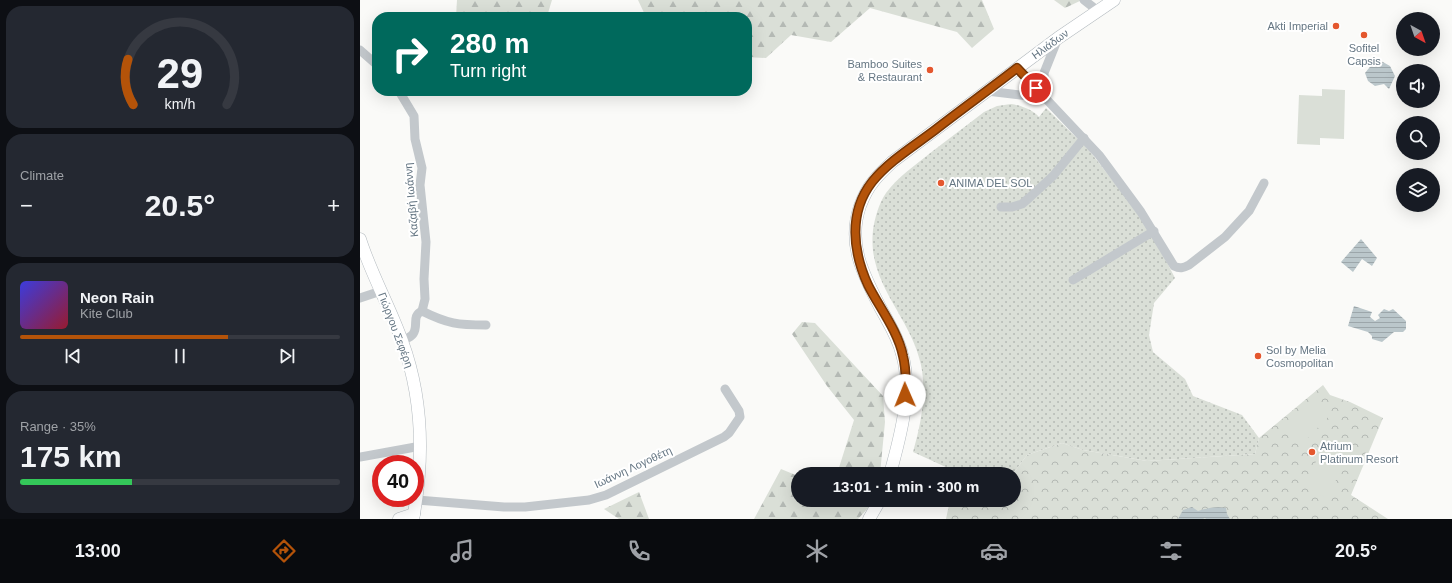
<!DOCTYPE html>
<html lang="en">
<head>
<meta charset="utf-8">
<style>
	:root { --surface:#171b24; --page:#242831; --text:#f1f3f6; --muted:#9ea1a6; --line:#363941; --accent:#b45309 }
	body { margin:0; font-family:Helvetica,sans-serif; background:var(--page); color:var(--text); height:100vh; display:flex; flex-direction:column; font-size:15px; white-space:nowrap }
	* { box-sizing:border-box; margin:0 }
	p { font-size:13px; color:var(--muted) }
	.icon { flex:none; width:22px; height:22px; fill:none; stroke:currentColor; stroke-width:2; stroke-linecap:round; stroke-linejoin:round }
	.map { position:relative; flex:1; overflow:hidden }
	.panel { display:flex; flex-direction:column; gap:6px; padding:6px; background:#0d0f14; width:360px }
	.panel>* { flex:none }
	.hud { position:absolute; left:12px; top:12px; width:380px; height:84px; border-radius:16px; box-shadow:0 4px 16px #0002; background:#00695c; color:#fff; overflow:hidden }
	.needle { width:26px; rotate:140deg }
	.fabs { position:absolute; left:1036px; top:12px; display:grid; gap:8px }
	.fabs a { display:grid; place-items:center; width:44px; height:44px; border-radius:50%; background:var(--surface); box-shadow:0 4px 16px #0002; font-size:20px }
	.speed { position:absolute; left:12px; top:455px; display:flex; gap:8px; font-size:20px; font-weight:700; text-align:center }
	.speed>* { display:grid; place-content:center; width:52px; height:52px; border-radius:50%; background:var(--surface); box-shadow:0 4px 16px #0002; line-height:1 }
	.speed .limit { border:6px solid #d22; background:#fff; color:#111 }
	.pin { position:absolute; display:grid; place-items:center; width:34px; height:34px; color:#fff; margin:-17px; border:2px solid #fff; border-radius:50%; box-shadow:0 1px 4px #0007 }
	.me { position:absolute; width:44px; margin:-22px; rotate:359deg; stroke-linejoin:round; filter:drop-shadow(0 0 3px #0008) }
	.turn { display:flex; align-items:center; gap:14px; height:84px; padding:0 12px; font-size:18px }
	.turn .icon { width:52px; height:52px; stroke-width:2.5 }
	.turn b { display:block; font-size:28px; line-height:34px }
	.big { font-size:30px; font-weight:700; line-height:1.1 }
	.panel .widget { flex:1; display:flex; flex-direction:column; justify-content:center; gap:6px; min-width:0; padding:0 14px; border-radius:16px; background:var(--page) }
	.panel .dial { align-items:center; gap:0 }
	.dial svg { height:104px; overflow:visible; fill:none; stroke:var(--line); stroke-width:7; stroke-linecap:round; text-anchor:middle }
	.dial text { fill:var(--text); stroke:none }
	.song { display:flex; align-items:center; gap:12px }
	.cover { width:48px; height:48px; border-radius:6px; background:linear-gradient(135deg,hsl(240 70% 55%),hsl(350 70% 35%)) }
	.played { height:4px; border-radius:2px; background:linear-gradient(90deg,var(--accent) 65%,var(--line) 65%) }
	.keys { display:flex; justify-content:space-around; direction:ltr }
	.heat { display:flex; justify-content:space-between; align-items:center; font-size:22px; direction:ltr }
	.charge { height:6px; border-radius:3px; background:linear-gradient(90deg,#34c759 35%,var(--line) 0) }
	.trip { position:absolute; left:431px; top:467px; width:230px; height:40px; border-radius:20px; background:var(--surface); box-shadow:0 4px 16px #0002; font-weight:700; line-height:40px; text-align:center }
	.tab-bar { display:flex; height:64px; justify-content:space-around; align-items:center; background:#090b0e; color:var(--muted) }
	.tab-bar .icon { width:28px; height:28px }
	.tab-bar .current { color:var(--accent) }
	.tab-bar b { font-size:18px; color:var(--text) }
	main { display:flex; flex:1; min-height:0 }
	.map>svg:first-child { display:block }
	.grass { fill:url(#grass-dots) }
	.forest { fill:url(#forest-firs) }
	.park { fill:url(#park-crowns) }
	.pitch { fill:#dadfd7 }
	.water { fill:url(#water-rules) }
	.lines { fill:none; stroke-linecap:round; stroke-linejoin:round }
	.secondary-casing { stroke:#b3babf; stroke-width:13 }
	.street { stroke:#c3c8cc; stroke-width:9 }
	.secondary { stroke:#fff; stroke-width:12 }
	.route-casing { stroke:#753606; stroke-width:10 }
	.route { stroke:#b45309; stroke-width:7 }
	.poi-dot { fill:#e4572e; stroke:#fff; stroke-width:1.5 }
	.labels { text-anchor:middle; stroke-width:4; stroke-linejoin:round; paint-order:stroke }
	.poi-label { font-size:11px; fill:#657683; stroke:#fff; text-anchor:start }
	.street-label { font-size:11px; fill:#657683; stroke:#fff }
</style>
</head>
<body>
<main>
<section class="panel">
<div class="widget dial"><svg viewBox="0 0 100 80">
<path d="M14 69A42 42 0 1 1 86 69"/>
<path d="M14 69A42 42 0 0 1 10 34" stroke="#b45309"/>
<text x="50" y="56" font-size="32" font-weight="700">29</text>
<text x="50" y="72" font-size="11">km/h</text>
</svg></div>
<div class="widget"><p>Climate</p>
<div class="heat"><a>−</a><b class="big">20.5°</b><a>+</a></div>
</div>
<div class="widget">
<div class="song"><i class="cover"></i><div><b>Neon Rain</b><p>Kite Club</p></div></div>
<div class="played"></div>
<div class="keys"><svg class="icon" aria-label="previous" viewBox="0 0 24 24"><path d="M18 5L8 12l10 7zM5 5v14"/></svg><svg class="icon" aria-label="pause" viewBox="0 0 24 24"><path d="M8 5v14M16 5v14"/></svg><svg class="icon" aria-label="next" viewBox="0 0 24 24"><path d="M6 5l10 7-10 7zM19 5v14"/></svg></div>
</div>
<div class="widget"><p>Range · 35%</p><b class="big">175 km</b><div class="charge"></div></div>
</section>
<div class="map">
<svg width="1092" height="519" viewBox="0 0 1092 519">
	<defs>
		<pattern id="grass-dots" width="8" height="8" patternUnits="userSpaceOnUse"><rect width="8" height="8" fill="#dadfd7"/><path d="M2 2h.1M6 6h.1" fill="none" stroke="#b4b9b4" stroke-width="1.8" stroke-linecap="round"/></pattern>
		<pattern id="forest-firs" width="22" height="20" patternUnits="userSpaceOnUse"><rect width="22" height="20" fill="#dadfd7"/><path d="M5 1l3.5 6h-7zM16 11l3.5 6h-7z" fill="#b4b9b4"/></pattern>
		<pattern id="park-crowns" width="20" height="18" patternUnits="userSpaceOnUse"><rect width="20" height="18" fill="#dadfd7"/><path d="M2 6a3 3 0 1 1 6 0M12 15a3 3 0 1 1 6 0" fill="none" stroke="#b4b9b4"/></pattern>
		<pattern id="water-rules" width="6" height="5" patternUnits="userSpaceOnUse"><rect width="6" height="5" fill="#bbc7cb"/><path d="M0 2.5h6" fill="none" stroke="#9ca6aa"/></pattern>
	</defs>
	<rect width="100%" height="100%" fill="#fafaf8"/>
	<path class="grass" d="M651 104C660 105 673 110 679 117L686 108 728 149 788 226 815 278 794 303 789 335 793 352 825 379 833 396 882 415 899 438 895 454 787 461 723 450 702 443 667 455 653 474H601L553 452C561 424 567 394 561 365 551 316 507 285 513 230 515 217 519 203 526 193 538 177 554 166 569 154 587 140 606 126 624 112L637 106Z"/>
	<g class="forest">
		<path d="M97 0H192L188 13 181 17H96Z"/>
		<path d="M278 0H622L634 29 612 48 597 32 510 8 471 42 431 35 406 58 387 57V17H286Z"/>
		<path d="M694 0H722L705 8Z"/>
		<path d="M442 322 455 323 523 396 525 422 520 474H477L494 420 467 386 432 334Z"/>
		<path d="M421 469 438 476V500H512L508 508 498 519H394Z"/>
		<path d="M279 492 289 519H259L244 509Z"/>
	</g>
	<path class="park" d="M963 385 970 395 990 402 1023 418 991 495 1028 519H586L590 500H654L653 474 667 455 702 443 723 450 787 461 895 454 899 438Z"/>
	<g class="pitch">
		<path d="M962 89 985 90 984 139 960 138V145L937 144 939 95 962 96Z"/>
		<path d="M956 397 972 413 942 444 925 428Z"/>
		<path d="M972 433 995 446 966 498 943 485Z"/>
	</g>
	<g class="water">
		<path d="M1021 61 1030 66 1035 76 1029 89 1024 84 1015 86 1008 81 1005 73 1013 63Z"/>
		<path d="M1001 239 1017 258 1012 266 1002 259 993 272 981 262Z"/>
		<path d="M994 306 1012 312 1010 317 1015 321 1020 318 1018 315 1024 309 1029 311 1033 309 1046 321V329L1043 332H1034L1022 342 1012 339V336L1008 332 988 326Z"/>
		<path d="M832 507 838 511C847 508 857 506 866 508L867 514 870 519H846L845 518 843 519H818L823 510Z"/>
	</g>
	<g class="lines">
		<g class="secondary-casing">
			<g id="secondary">
				<path d="M0 239C11 274 30 307 42 341 63 398 64 460 53 519"/>
				<path d="M530 474C540 438 553 391 542 354 538 337 528 322 520 307 503 274 487 244 500 206 503 198 507 189 513 182 518 175 525 169 532 162L698 38 754 0"/>
				<path d="M39 519 54 514"/>
				<path d="M509 519 520 500"/>
			</g>
		</g>
		<g class="street">
			<path d="M724 0 738 11"/>
			<path d="M0 50 17 65"/>
			<path d="M657 68 739 155 781 212 814 266C820 269 823 268 829 265L865 237 889 211 904 183"/>
			<path d="M39 91 54 116 55 139 62 168 60 185 66 242 64 279 65 299 62 311"/>
			<path d="M627 91 685 98"/>
			<path d="M685 98 684 73 698 38"/>
			<path d="M641 207H652L662 204 669 198 693 176 724 138"/>
			<path d="M713 280 794 231"/>
			<path d="M0 298 21 291"/>
			<path d="M42 341C46 339 51 337 53 334 59 326 51 316 62 311 88 324 98 325 126 325"/>
			<path d="M0 457 61 446"/>
			<path d="M57 500 144 507H165L229 500 246 495 364 437 369 433 380 417 379 411 365 389"/>
		</g>
		<use href="#secondary" class="secondary"/>
	</g>
	<g class="lines">
		<g class="route-casing">
			<path id="route" d="M545 395C546 382 546 368 543 356 538 331 519 307 508 285 493 252 488 213 512 182 529 161 554 146 575 130 602 109 630 89 657 68L676 88"/>
		</g>
		<use href="#route" class="route"/>
	</g>
	<g class="poi-dot">
		<circle cx="976" cy="26" r="4"/>
		<circle cx="1004" cy="35" r="4"/>
		<circle cx="570" cy="70" r="4"/>
		<circle cx="581" cy="183" r="4"/>
		<circle cx="898" cy="356" r="4"/>
		<circle cx="952" cy="452" r="4"/>
	</g>
	<g class="labels">
		<g class="poi-label">
			<text x="968" y="30" text-anchor="end">Akti Imperial</text>
			<text x="1004" y="52" text-anchor="middle">Sofitel<tspan x="1004" dy="13">Capsis</tspan></text>
			<text x="562" y="68" text-anchor="end">Bamboo Suites<tspan x="562" dy="13">&amp; Restaurant</tspan></text>
			<text x="589" y="187">ANIMA DEL SOL</text>
			<text x="906" y="354">Sol by Melia<tspan x="906" dy="13">Cosmopolitan</tspan></text>
			<text x="960" y="450">Atrium<tspan x="960" dy="13">Platinum Resort</tspan></text>
		</g>
		<g class="street-label">
			<text transform="translate(690 44) rotate(-36)" y="4">Ηλιάδων</text>
			<text transform="translate(51 200) rotate(-95)" y="4">Καζαβή Ιωάννη</text>
			<text transform="translate(36 330) rotate(69)" y="4">Γιώργου Σεφέρη</text>
			<text transform="translate(273 467) rotate(-25)" y="4">Ιωάννη Λογοθέτη</text>
		</g>
	</g>
</svg>
<div class="fabs">
<a><svg class="needle" viewBox="-14 -14 28 28"><path d="M0-13l5 13h-10z" fill="#e53935"/><path d="M0 13l5-13h-10z" fill="#9ea1a6"/></svg></a>
<a><svg class="icon" aria-label="sound" viewBox="0 0 24 24"><path d="M4 9h4l5-4v14l-5-4H4zM17 9q2 3 0 6"/></svg></a>
<a><svg class="icon" aria-label="search" viewBox="0 0 24 24"><circle cx="10" cy="10" r="6"/><path d="M15 15l6 6"/></svg></a>
<a><svg class="icon" aria-label="layers" viewBox="0 0 24 24"><path d="M12 4l9 5-9 5-9-5zM3 14l9 5 9-5"/></svg></a>
</div>
<div class="speed"><div class="limit">40</div></div>
<div class="pin" style="left:676px;top:88px;background:#d93025"><svg class="icon" aria-label="arrive" viewBox="0 0 24 24"><path d="M6 21V4h12l-3 4 3 4H6"/></svg></div>
<svg class="me" style="left:545px;top:395px" viewBox="-20 -20 40 40"><circle r="19" fill="#fff"/><path d="M0-13L10 11 0 6-10 11z" fill="#b45309"/></svg>
<div class="trip">13:01 · 1 min · 300 m</div>
<div class="hud">
<div class="turn"><svg class="icon" aria-label="right" viewBox="0 0 24 24"><path d="M7 20v-9h11M14 6l5 5-5 5"/></svg><div><b>280 m</b>Turn right</div></div>
</div>
</div>
</main>
<nav class="tab-bar">
<b>13:00</b>
<svg class="icon current" aria-label="directions" viewBox="0 0 24 24"><path d="M12 3l9 9-9 9-9-9zM9 14v-3h6M13 9l2 2-2 2"/></svg>
<svg class="icon" aria-label="music" viewBox="0 0 24 24"><path d="M9 18V5l10-2v13"/><circle cx="6" cy="18" r="3"/><circle cx="16" cy="16" r="3"/></svg>
<svg class="icon" aria-label="phone" viewBox="0 0 24 24"><path d="M5 4h4l2 5-3 2q2 4 5 5l2-3 5 2v4C11 20 4 13 5 4z"/></svg>
<svg class="icon" aria-label="climate" viewBox="0 0 24 24"><path d="M12 3v18M4 7l16 10M4 17L20 7"/></svg>
<svg class="icon" aria-label="car" viewBox="0 0 24 24"><path d="M5 17H2v-5l4-1 3-4h7l3 4 3 1v5h-3M9 17h6M6 11h13"/><circle cx="7" cy="17" r="2"/><circle cx="17" cy="17" r="2"/></svg>
<svg class="icon" aria-label="filters" viewBox="0 0 24 24"><path d="M4 7h16M4 17h16"/><circle cx="9" cy="7" r="2"/><circle cx="15" cy="17" r="2"/></svg>
<b>20.5°</b>
</nav>
</body>
</html>
